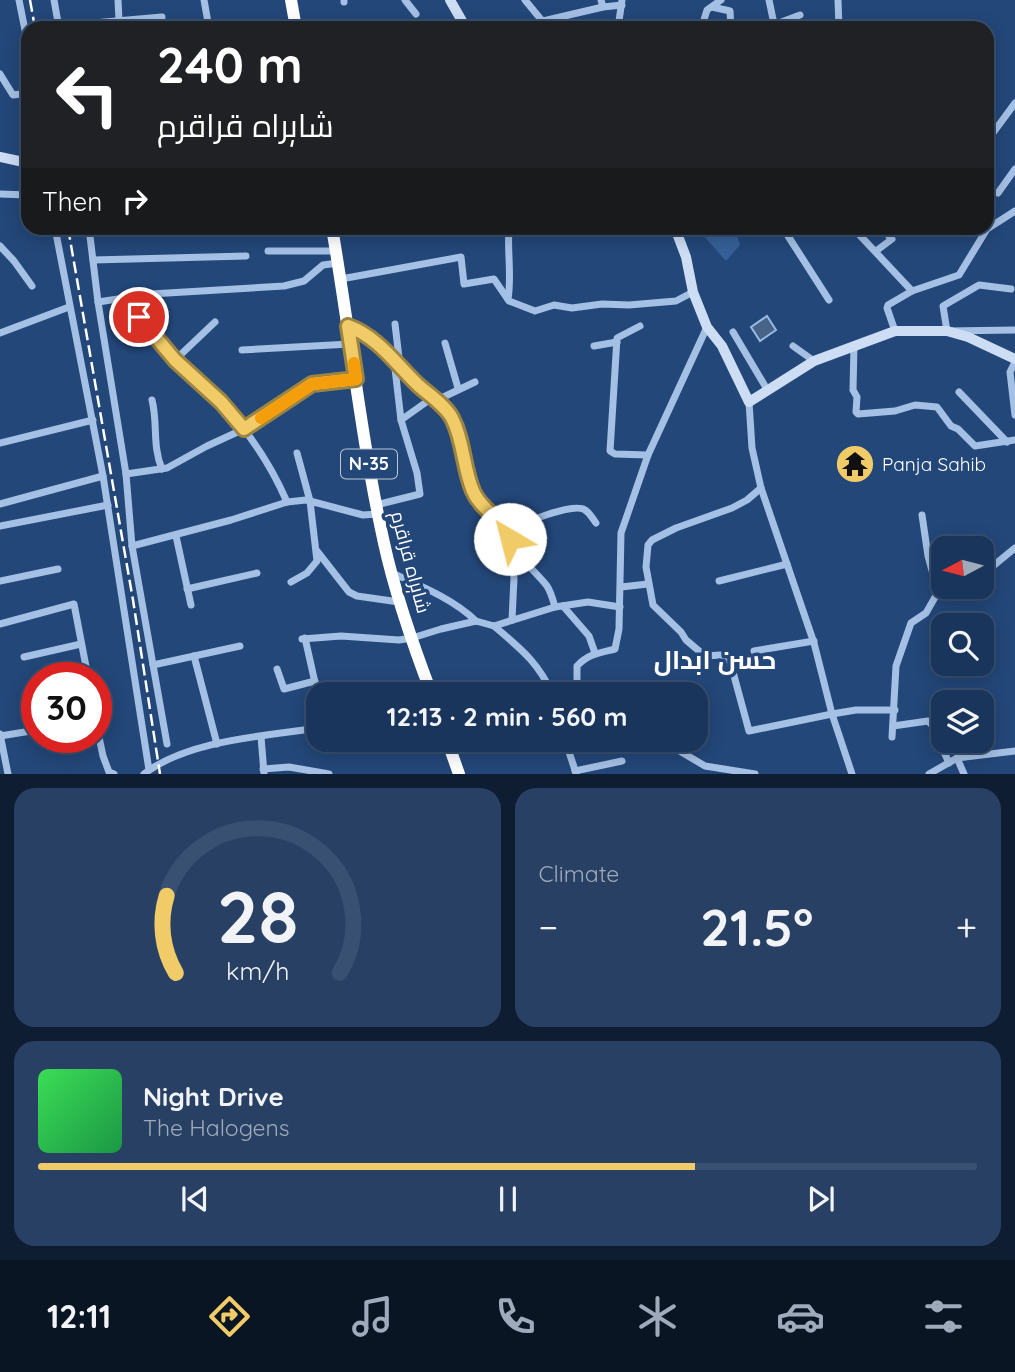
<!DOCTYPE html>
<html lang="en">
<head>
<meta charset="utf-8">
<style>
	:root { --surface:#1a355b; --page:#274064; --text:#f1f3f6; --muted:#9fabbb; --line:#385071; --accent:#f0cb67 }
	body { margin:0; font-family:Quicksand,Cairo,sans-serif; background:var(--page); color:var(--text); height:100vh; display:flex; flex-direction:column; font-size:26px; white-space:nowrap }
	* { box-sizing:border-box; margin:0 }
	p { font-size:23px; color:var(--muted) }
	.icon { flex:none; width:38px; height:38px; fill:none; stroke:currentColor; stroke-width:2; stroke-linecap:round; stroke-linejoin:round }
	.map { position:relative; height:774px; overflow:hidden }
	.panel { display:flex; flex-direction:column; gap:14px; padding:14px; background:#0e1d32; flex:1 }
	.panel>* { flex:none }
	.top-card { position:absolute; left:21px; top:21px; width:973px; height:214px; border-radius:21px; box-shadow:0 4px 18px #0003,0 0 0 2px var(--line); background:#202124; color:#fff; overflow:hidden }
	.needle { width:46px; rotate:263deg }
	.buttons { position:absolute; left:931px; top:536px; display:grid; gap:14px }
	.buttons a { display:grid; place-items:center; width:63px; height:63px; border-radius:14px; background:var(--surface); box-shadow:0 4px 18px #0003,0 0 0 2px var(--line); font-size:35px }
	.speed { position:absolute; left:21px; top:662px; display:flex; gap:14px; font-size:35px; font-weight:700; text-align:center }
	.speed>* { display:grid; place-content:center; width:91px; height:91px; border-radius:50%; background:var(--surface); box-shadow:0 4px 18px #0003,0 0 0 2px var(--line); line-height:1 }
	.speed .limit { border:10px solid #d22; background:#fff; color:#111 }
	.pin { position:absolute; display:grid; place-items:center; width:60px; height:60px; color:#fff; margin:-30px; border:4px solid #fff; border-radius:50%; box-shadow:0 2px 7px #0007 }
	.me { position:absolute; width:77px; margin:-38px; rotate:323deg; stroke-linejoin:round; filter:drop-shadow(0 0 5px #0008) }
	.turn { display:flex; align-items:center; gap:24px; height:147px; padding:0 21px; font-size:32px }
	.turn .icon { width:91px; height:91px; stroke-width:2.5 }
	.turn b { display:block; font-size:49px; line-height:60px }
	.then { display:flex; align-items:center; height:66px; padding:0 21px; background:#0003; gap:14px; font-size:26px }
	.big { font-size:52px; font-weight:700; line-height:1.1 }
	.panel .widget { flex:1; display:flex; flex-direction:column; justify-content:center; gap:10px; min-width:0; padding:0 24px; border-radius:21px; background:var(--page) }
	.panel .dial { align-items:center; gap:0 }
	.dial svg { height:182px; overflow:visible; fill:none; stroke:var(--line); stroke-width:7; stroke-linecap:round; text-anchor:middle }
	.dial text { fill:var(--text); stroke:none }
	.song { display:flex; align-items:center; gap:21px }
	.cover { width:84px; height:84px; border-radius:10px; background:linear-gradient(135deg,hsl(130 70% 55%),hsl(140 70% 35%)) }
	.played { height:7px; border-radius:4px; background:linear-gradient(90deg,var(--accent) 70%,var(--line) 70%) }
	.keys { display:flex; justify-content:space-around; direction:ltr }
	.heat { display:flex; justify-content:space-between; align-items:center; font-size:38px; direction:ltr }
	.panel .tiles { flex:1; display:grid; gap:14px; grid-template-columns:1fr 1fr }
	.widget:last-child { grid-column:span 2 }
	.trip { position:absolute; left:306px; top:682px; width:402px; height:70px; border-radius:21px; background:var(--surface); box-shadow:0 4px 18px #0003,0 0 0 2px var(--line); font-weight:700; line-height:70px; text-align:center }
	.dock { display:flex; height:112px; justify-content:space-around; align-items:center; background:#0a1524; color:var(--muted) }
	.dock .icon { width:49px; height:49px }
	.dock .selected { color:var(--accent) }
	.dock b { font-size:32px; color:var(--text) }
	.map>svg:first-child { display:block }
	.green { fill:#366097 }
	.water { fill:#486388; stroke:#98bbe5; stroke-width:2 }
	.lines { fill:none; stroke-linecap:round; stroke-linejoin:round }
	.street { stroke:#a4c0e4; stroke-width:7 }
	.secondary { stroke:#cdddf4; stroke-width:10 }
	.highway { stroke:#fff; stroke-width:12 }
	.rail { stroke:#fff; stroke-width:2.5; stroke-dasharray:12 5; stroke-linecap:butt }
	.route-casing { stroke:#9c8443; stroke-width:18 }
	.route { stroke:#f0cb67; stroke-width:12 }
	.slow { stroke:#f59e0b; stroke-width:12 }
	.labels { text-anchor:middle; stroke-width:7; stroke-linejoin:round; paint-order:stroke }
	.shield { fill:#234779; stroke:#bdc8d7; stroke-width:2 }
	.shield-label { font-size:18px; font-weight:bold; fill:#fff }
	.poi-label { font-size:19px; fill:#fff; stroke:#234779; text-anchor:start }
	.street-label { font-size:19px; fill:#fff; stroke:#234779 }
	.district-label { font-size:26px; font-weight:bold; fill:#fff; stroke:#234779 }
</style>
</head>
<body>
<div class="map">
<svg width="1015" height="774" viewBox="0 0 1015 774">
	<rect width="100%" height="100%" fill="#234779"/>
	<path class="green" d="M701 228H735L740 245 726 261 703 235Z"/>
	<path class="water" d="M767 316 776 330 760 341 751 327Z"/>
	<g class="lines">
		<g class="street">
			<path d="M19 0 28 45"/>
			<path d="M54 0 59 28"/>
			<path d="M118 0 119 20"/>
			<path d="M204 0 209 28"/>
			<path d="M344 0V2"/>
			<path d="M405 0 416 14"/>
			<path d="M525 0 548 28"/>
			<path d="M601 0 603 7 601 0"/>
			<path d="M769 0 774 24"/>
			<path d="M838 0 839 28"/>
			<path d="M712 7 730 11 731 28"/>
			<path d="M543 21 603 7 622 5"/>
			<path d="M59 26 162 17"/>
			<path d="M317 28H323"/>
			<path d="M618 28 622 0"/>
			<path d="M695 28 703 23 707 10 721 0"/>
			<path d="M752 28 776 24 800 15"/>
			<path d="M0 74 13 95 28 93"/>
			<path d="M987 141 1015 103"/>
			<path d="M998 193 1015 169"/>
			<path d="M0 194 28 195"/>
			<path d="M55 228 103 476 149 770"/>
			<path d="M89 228 98 302 126 474 132 546 167 744"/>
			<path d="M785 228 788 236 829 300"/>
			<path d="M853 228 912 291"/>
			<path d="M0 246 14 261 32 286"/>
			<path d="M268 251H336"/>
			<path d="M876 251 892 239 881 228"/>
			<path d="M93 260 246 256"/>
			<path d="M341 279 461 257 464 284 494 279 509 301 535 311 554 305 572 308 602 304 629 305 676 301 693 292"/>
			<path d="M1011 289 979 285 943 306 947 331 1015 330"/>
			<path d="M128 296C140 320 157 343 177 361 191 375 207 387 221 402 248 431 271 465 287 502"/>
			<path d="M508 299C512 275 507 252 509 228"/>
			<path d="M98 302 151 294 284 286 304 281 323 265 338 263"/>
			<path d="M395 324 399 358 398 363"/>
			<path d="M349 326C376 336 393 362 414 381 426 392 445 404 452 419 464 441 463 468 473 491 480 507 497 518 510 529"/>
			<path d="M640 326 617 338 610 451 615 454 648 455"/>
			<path d="M895 331 887 308 888 305 912 291 959 275 987 229 1015 211"/>
			<path d="M733 332 768 391"/>
			<path d="M0 333 69 307"/>
			<path d="M445 343 458 388"/>
			<path d="M594 346 617 342"/>
			<path d="M793 346 814 361"/>
			<path d="M854 346 853 390 857 397 856 412 858 414 895 411 915 405 937 407 951 426 958 429 975 446 1015 440"/>
			<path d="M242 350 350 344"/>
			<path d="M175 360 215 322"/>
			<path d="M394 360 401 420 432 398"/>
			<path d="M1015 362 1010 372 1015 415"/>
			<path d="M959 392 1007 442"/>
			<path d="M152 400C158 423 152 446 162 469"/>
			<path d="M435 401 475 382"/>
			<path d="M749 402 752 448 761 488 814 643 832 714 852 774"/>
			<path d="M0 443 93 420"/>
			<path d="M126 474 167 468 207 446 244 429 311 384 357 379"/>
			<path d="M761 488 747 500 732 508 676 528 652 540 648 545 646 567 653 605 681 632 686 640 705 656 721 655 730 661 749 731 832 714 856 710H895"/>
			<path d="M0 504 103 476"/>
			<path d="M376 505 420 494 417 473 401 420"/>
			<path d="M922 515 928 556 938 592"/>
			<path d="M0 526 108 505"/>
			<path d="M510 529C510 553 533 568 547 586 551 592 553 600 555 607L588 602 620 607"/>
			<path d="M510 529C523 523 574 502 585 510 589 512 593 519 596 523"/>
			<path d="M176 536 191 605"/>
			<path d="M132 546 231 520 287 502 306 500 363 515 378 514"/>
			<path d="M317 551 349 592 357 596 399 602"/>
			<path d="M392 573C421 586 453 599 476 621"/>
			<path d="M982 575 1015 548"/>
			<path d="M0 581 58 569"/>
			<path d="M719 581 787 564"/>
			<path d="M291 582 307 573 317 561 310 501 297 453"/>
			<path d="M621 587 648 584"/>
			<path d="M187 589 257 573"/>
			<path d="M563 606 589 636 595 653"/>
			<path d="M512 620 514 578 512 561"/>
			<path d="M0 624 74 604 88 677"/>
			<path d="M494 626C521 649 538 662 553 695"/>
			<path d="M305 638 318 696"/>
			<path d="M302 639 341 636 399 640 412 638 441 629 476 621 494 626 555 607"/>
			<path d="M754 651 814 641"/>
			<path d="M194 656 217 744"/>
			<path d="M24 657 81 644"/>
			<path d="M153 665 240 646"/>
			<path d="M277 669 284 689 315 681"/>
			<path d="M577 691V666C588 654 599 653 615 649L619 629 621 533 648 455 707 327"/>
			<path d="M556 695C572 688 616 686 631 695"/>
			<path d="M96 723 103 756 109 772 114 774"/>
			<path d="M893 726 928 721 932 725 949 763"/>
			<path d="M0 734 8 774"/>
			<path d="M0 736 37 730"/>
			<path d="M261 737 264 773"/>
			<path d="M892 737 896 666 911 623 926 613 938 592 953 586"/>
			<path d="M565 740 576 773"/>
			<path d="M661 740 705 766 755 774"/>
			<path d="M957 758 964 774"/>
			<path d="M263 769 289 767 329 774"/>
			<path d="M575 771 622 761"/>
			<path d="M144 774C187 740 265 736 318 728"/>
			<path d="M929 774 957 758 1015 751"/>
		</g>
		<g class="secondary">
			<path d="M450 0 466 28"/>
			<path d="M0 157 28 163"/>
			<path d="M675 228 686 257 693 292 707 327 722 346 749 402 814 361 895 331H947L968 337 1015 359"/>
		</g>
		<g class="highway">
			<path d="M291 0 296 28"/>
			<path d="M332 228C350 332 361 439 384 543 395 594 413 645 432 695"/>
			<path d="M447 740 459 774"/>
		</g>
		<g class="rail">
			<path d="M30 0 35 28"/>
			<path d="M68 228 133 600 160 774"/>
		</g>
	</g>
	<g class="lines">
		<g class="route-casing">
			<path id="route" d="M139 317 175 360 221 402 244 429 312 384 356 379 348 326C378 337 396 364 418 385 429 395 445 405 452 418 464 441 463 468 473 491 480 507 497 518 510 529V539"/>
		</g>
		<use href="#route" class="route"/>
		<path class="slow" d="M261 418 312 384 356 379 354 363"/>
	</g>
	<defs>
		<g id="temple-disc" transform="scale(2.0125)"><circle r="9.5" fill="#f0cb67" stroke="#234779"/><path d="M0-6L5-2H3V0L6.5 2.5H4V6H1.5V3h-3V6H-4V2.5H-6.5L-3 0V-2H-5Z" fill="#111"/></g>
	</defs>
	<g fill-rule="evenodd">
		<use href="#temple-disc" x="855" y="464"/>
	</g>
	<g class="labels">
		<rect class="shield" x="341" y="449.5" width="56" height="29" rx="5"/>
		<g class="shield-label">
			<text x="369" y="470">N-35</text>
		</g>
		<g class="poi-label">
			<text x="882" y="471">Panja Sahib</text>
		</g>
		<g class="street-label">
			<text transform="translate(411 562) rotate(75)" y="7">شاہراہ قراقرم</text>
		</g>
		<g class="district-label">
			<text x="715" y="669">حسن ابدال</text>
		</g>
	</g>
</svg>
<div class="buttons">
<a><svg class="needle" viewBox="-14 -14 28 28"><path d="M0-13l5 13h-10z" fill="#e53935"/><path d="M0 13l5-13h-10z" fill="#9fabbb"/></svg></a>
<a><svg class="icon" aria-label="search" viewBox="0 0 24 24"><circle cx="10" cy="10" r="6"/><path d="M15 15l6 6"/></svg></a>
<a><svg class="icon" aria-label="layers" viewBox="0 0 24 24"><path d="M12 4l9 5-9 5-9-5zM3 14l9 5 9-5"/></svg></a>
</div>
<div class="speed"><div class="limit">30</div></div>
<div class="pin" style="left:139px;top:317px;background:#d93025"><svg class="icon" aria-label="arrive" viewBox="0 0 24 24"><path d="M6 21V4h12l-3 4 3 4H6"/></svg></div>
<svg class="me" style="left:510px;top:539px" viewBox="-20 -20 40 40"><circle r="19" fill="#fff"/><path d="M0-13L10 11 0 6-10 11z" fill="#f0cb67"/></svg>
<div class="trip">12:13 · 2 min · 560 m</div>
<div class="top-card">
<div class="turn"><svg class="icon" aria-label="left" viewBox="0 0 24 24"><path d="M17 20v-9H6M10 6l-5 5 5 5"/></svg><div><b>240 m</b>شاہراہ قراقرم</div></div>
<div class="then">Then<svg class="icon" aria-label="right" viewBox="0 0 24 24"><path d="M7 20v-9h11M14 6l5 5-5 5"/></svg></div>
</div>
</div>
<section class="panel">
<div class="tiles">
<div class="widget dial"><svg viewBox="0 0 100 80">
<path d="M14 69A42 42 0 1 1 86 69"/>
<path d="M14 69A42 42 0 0 1 10 35" stroke="#f0cb67"/>
<text x="50" y="56" font-size="32" font-weight="700">28</text>
<text x="50" y="72" font-size="11">km/h</text>
</svg></div>
<div class="widget"><p>Climate</p>
<div class="heat"><a>−</a><b class="big">21.5°</b><a>+</a></div>
</div>
<div class="widget">
<div class="song"><i class="cover"></i><div><b>Night Drive</b><p>The Halogens</p></div></div>
<div class="played"></div>
<div class="keys"><svg class="icon" aria-label="previous" viewBox="0 0 24 24"><path d="M18 5L8 12l10 7zM5 5v14"/></svg><svg class="icon" aria-label="pause" viewBox="0 0 24 24"><path d="M8 5v14M16 5v14"/></svg><svg class="icon" aria-label="next" viewBox="0 0 24 24"><path d="M6 5l10 7-10 7zM19 5v14"/></svg></div>
</div>
</div>
</section>
<nav class="dock">
<b>12:11</b>
<svg class="icon selected" aria-label="directions" viewBox="0 0 24 24"><path d="M12 3l9 9-9 9-9-9zM9 14v-3h6M13 9l2 2-2 2"/></svg>
<svg class="icon" aria-label="music" viewBox="0 0 24 24"><path d="M9 18V5l10-2v13"/><circle cx="6" cy="18" r="3"/><circle cx="16" cy="16" r="3"/></svg>
<svg class="icon" aria-label="phone" viewBox="0 0 24 24"><path d="M5 4h4l2 5-3 2q2 4 5 5l2-3 5 2v4C11 20 4 13 5 4z"/></svg>
<svg class="icon" aria-label="climate" viewBox="0 0 24 24"><path d="M12 3v18M4 7l16 10M4 17L20 7"/></svg>
<svg class="icon" aria-label="car" viewBox="0 0 24 24"><path d="M5 17H2v-5l4-1 3-4h7l3 4 3 1v5h-3M9 17h6M6 11h13"/><circle cx="7" cy="17" r="2"/><circle cx="17" cy="17" r="2"/></svg>
<svg class="icon" aria-label="filters" viewBox="0 0 24 24"><path d="M4 7h16M4 17h16"/><circle cx="9" cy="7" r="2"/><circle cx="15" cy="17" r="2"/></svg>
</nav>
</body>
</html>
